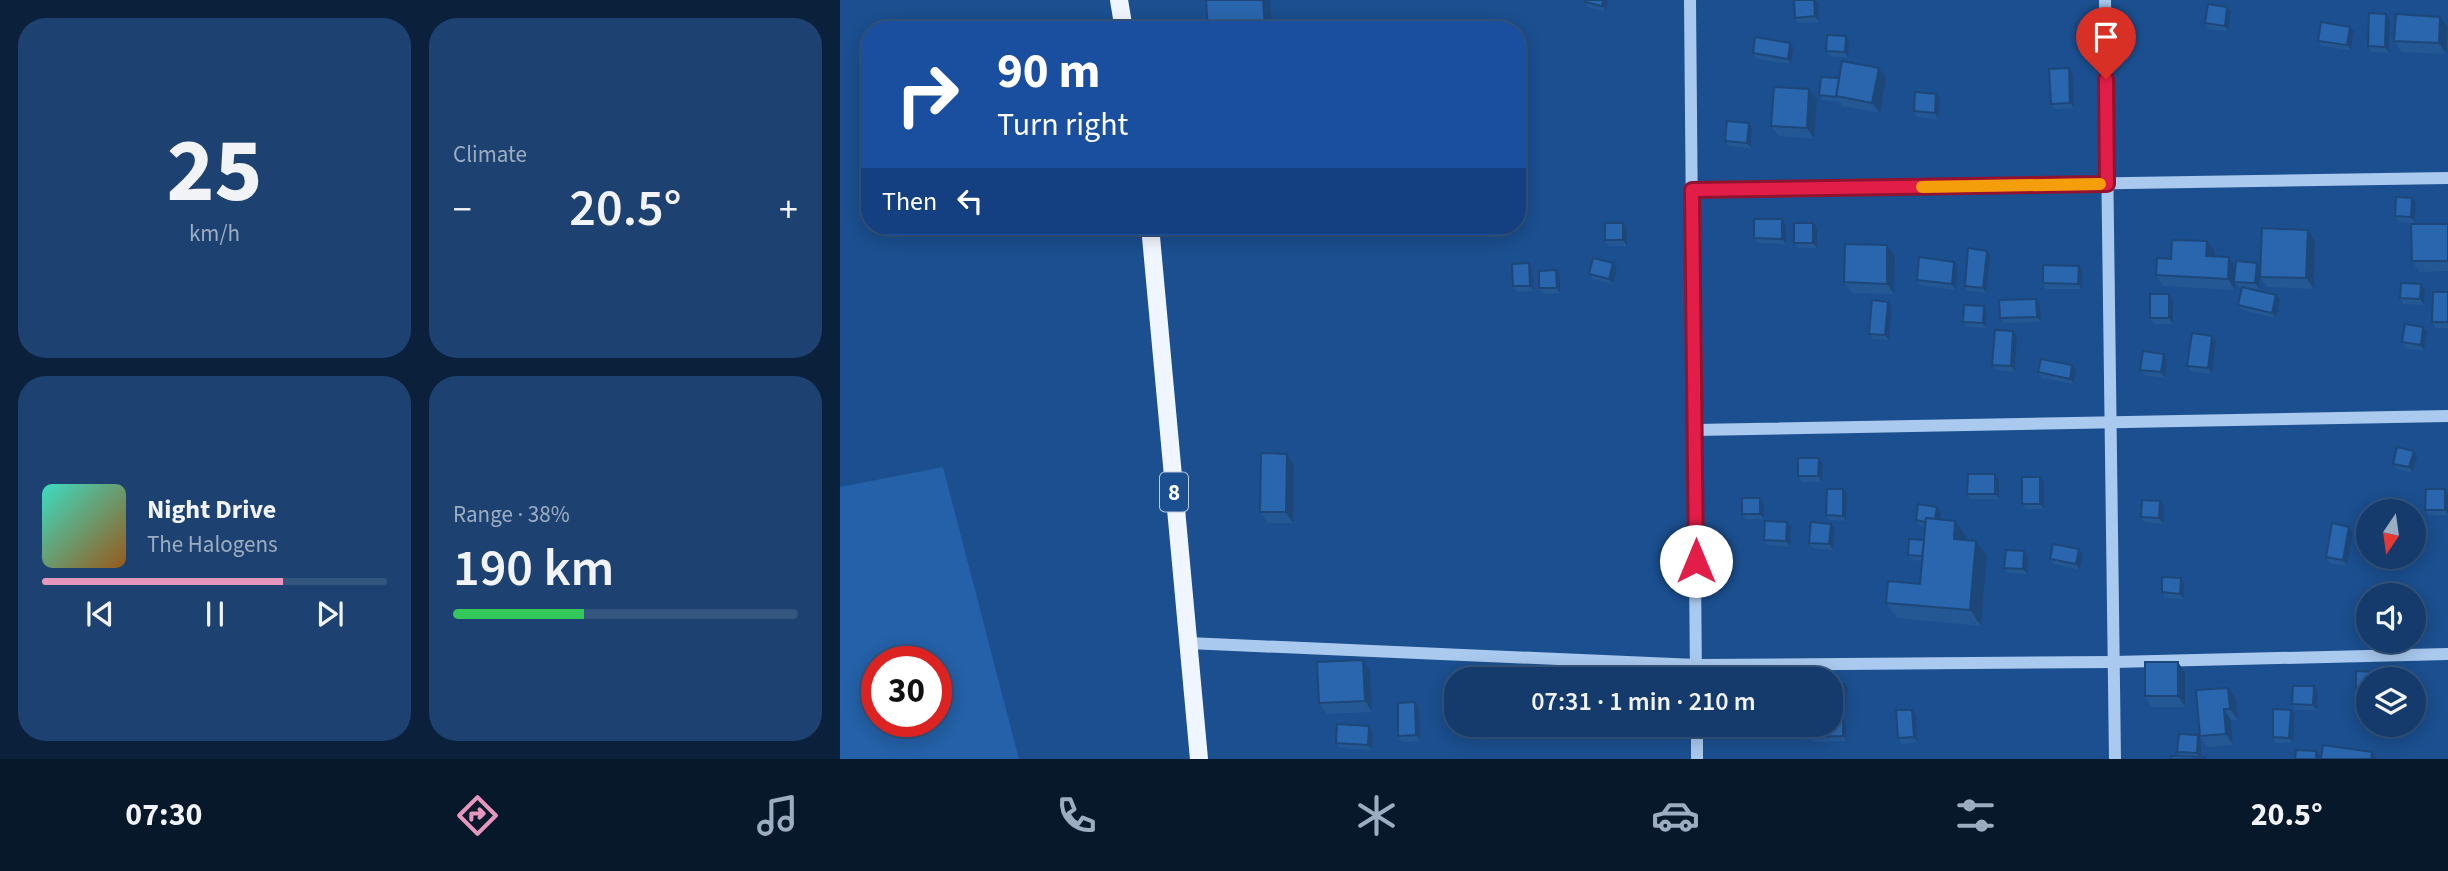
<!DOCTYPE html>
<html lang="en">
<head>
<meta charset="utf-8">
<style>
	:root { --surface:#143b6b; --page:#1d4271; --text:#f1f3f6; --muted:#9dadc1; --line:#33557e; --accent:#e797bd }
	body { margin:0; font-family:"Source Sans 3",sans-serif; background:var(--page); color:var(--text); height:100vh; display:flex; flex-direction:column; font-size:26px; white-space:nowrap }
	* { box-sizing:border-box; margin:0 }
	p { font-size:23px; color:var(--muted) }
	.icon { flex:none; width:38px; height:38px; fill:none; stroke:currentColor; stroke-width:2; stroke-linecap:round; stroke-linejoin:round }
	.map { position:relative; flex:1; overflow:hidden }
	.drawer { display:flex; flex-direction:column; gap:18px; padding:18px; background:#0b203b; width:840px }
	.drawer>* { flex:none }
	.guide { position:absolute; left:21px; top:21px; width:665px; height:214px; border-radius:28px; box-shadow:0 4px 18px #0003,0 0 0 2px var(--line); background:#1a4fa0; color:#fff; overflow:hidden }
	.needle { width:46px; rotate:193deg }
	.controls { position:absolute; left:1516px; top:499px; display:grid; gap:14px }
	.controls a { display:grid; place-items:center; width:70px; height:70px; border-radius:50%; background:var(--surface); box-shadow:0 4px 18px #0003,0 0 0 2px var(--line); font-size:35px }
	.speed { position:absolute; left:21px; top:646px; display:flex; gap:14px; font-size:35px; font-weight:700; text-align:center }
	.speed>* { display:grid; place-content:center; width:91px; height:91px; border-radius:50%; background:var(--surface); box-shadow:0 4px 18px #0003,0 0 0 2px var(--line); line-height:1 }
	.speed .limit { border:10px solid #d22; background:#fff; color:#111 }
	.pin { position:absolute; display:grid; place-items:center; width:60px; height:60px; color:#fff; margin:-72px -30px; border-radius:50% 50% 50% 0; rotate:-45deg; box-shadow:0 0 7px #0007 }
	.pin .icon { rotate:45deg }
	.me { position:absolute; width:77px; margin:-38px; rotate:0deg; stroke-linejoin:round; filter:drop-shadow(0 0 5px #0008) }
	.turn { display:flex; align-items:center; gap:24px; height:147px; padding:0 21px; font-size:32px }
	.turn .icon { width:91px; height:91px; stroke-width:2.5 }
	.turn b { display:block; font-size:49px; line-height:60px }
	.then { display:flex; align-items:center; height:66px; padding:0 21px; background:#0003; gap:14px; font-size:26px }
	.big { font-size:52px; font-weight:600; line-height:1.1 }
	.drawer .tile { flex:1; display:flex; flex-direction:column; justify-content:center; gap:10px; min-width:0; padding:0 24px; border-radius:28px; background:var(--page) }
	.drawer .dial { align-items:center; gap:0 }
	.dial b { font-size:91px; line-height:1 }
	.song { display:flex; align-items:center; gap:21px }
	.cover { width:84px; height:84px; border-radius:10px; background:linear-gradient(135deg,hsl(170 70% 55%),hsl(30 70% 35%)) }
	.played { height:7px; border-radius:4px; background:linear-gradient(90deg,var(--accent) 70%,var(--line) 70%) }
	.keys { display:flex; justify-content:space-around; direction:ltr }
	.heat { display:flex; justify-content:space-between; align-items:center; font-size:38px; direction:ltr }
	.charge { height:10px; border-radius:5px; background:linear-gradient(90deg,#34c759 38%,var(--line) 0) }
	.drawer .tiles { flex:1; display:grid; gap:18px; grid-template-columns:repeat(2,1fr) }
	.trip { position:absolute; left:604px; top:667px; width:399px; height:70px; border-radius:28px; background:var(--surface); box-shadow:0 4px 18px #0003,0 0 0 2px var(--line); font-weight:600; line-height:70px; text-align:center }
	.tab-bar { display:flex; height:112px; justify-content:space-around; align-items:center; background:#08182b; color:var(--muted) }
	.tab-bar .icon { width:49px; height:49px }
	.tab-bar .active { color:var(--accent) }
	.tab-bar b { font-size:32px; color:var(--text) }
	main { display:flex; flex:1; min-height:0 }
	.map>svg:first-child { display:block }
	.green { fill:#2461a8; fill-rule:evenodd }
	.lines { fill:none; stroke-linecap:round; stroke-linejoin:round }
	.minor { stroke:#a9c9ee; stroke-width:12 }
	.major { stroke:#f0f6ff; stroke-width:18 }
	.wall { fill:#245895 }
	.shaded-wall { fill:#1d4779 }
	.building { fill:#2a66ad; stroke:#1d4779; stroke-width:2 }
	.route-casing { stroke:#92132f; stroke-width:18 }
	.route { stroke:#e11d48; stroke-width:12 }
	.slow { stroke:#f59e0b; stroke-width:12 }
	.labels { text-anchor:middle; stroke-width:7; stroke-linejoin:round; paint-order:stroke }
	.shield { fill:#1b4f8f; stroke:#bbcadd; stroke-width:2 }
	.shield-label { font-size:23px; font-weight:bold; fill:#fff }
</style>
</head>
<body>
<main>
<section class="drawer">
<div class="tiles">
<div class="tile dial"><b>25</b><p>km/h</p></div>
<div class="tile"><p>Climate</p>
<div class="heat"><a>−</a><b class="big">20.5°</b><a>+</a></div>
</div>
<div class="tile">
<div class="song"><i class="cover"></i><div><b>Night Drive</b><p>The Halogens</p></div></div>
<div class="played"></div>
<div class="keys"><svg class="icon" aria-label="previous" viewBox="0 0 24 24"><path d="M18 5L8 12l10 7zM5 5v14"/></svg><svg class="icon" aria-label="pause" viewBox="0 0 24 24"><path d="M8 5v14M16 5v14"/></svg><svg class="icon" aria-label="next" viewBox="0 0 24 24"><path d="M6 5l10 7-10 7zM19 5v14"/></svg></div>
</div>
<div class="tile"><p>Range · 38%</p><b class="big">190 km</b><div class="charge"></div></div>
</div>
</section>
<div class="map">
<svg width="1608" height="759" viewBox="0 0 1608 759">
	<rect width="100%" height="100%" fill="#1b4f8f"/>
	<path class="green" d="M103 467 179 759H0V487ZM37 662H96V721H37Z"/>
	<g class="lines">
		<g class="minor">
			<path d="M850 0 856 679"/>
			<path d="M1265 0 1275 759"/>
			<path d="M852 190 1608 178"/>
			<path d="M855 430 1608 416"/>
			<path d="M348 643 856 665 1274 662 1608 654"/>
			<path d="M857 724V759"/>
		</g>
		<g class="major">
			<path d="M279 0 284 30"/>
			<path d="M310 226 359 759"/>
		</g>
	</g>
	<g class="wall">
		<path d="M745 0H768L766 11 749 8 745 2Z"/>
		<path d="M954 0H977L979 22 959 23 955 18Z"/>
		<path d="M1391 12 1388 31 1369 29 1365 23Z"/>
		<path d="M1550 20 1549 53 1532 52 1528 46Z"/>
		<path d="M1608 27 1606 54 1562 52 1554 41Z"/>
		<path d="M1514 32 1511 50 1482 46 1478 41Z"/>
		<path d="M1006 36 1009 41 1008 58 990 56 986 51Z"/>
		<path d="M950 43 954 48 951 64 917 59 913 53Z"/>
		<path d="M1039 68 1046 78 1040 113 1003 106 1000 102 983 100 979 95 999 78Z"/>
		<path d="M1229 68 1233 74 1234 108 1215 109 1211 104Z"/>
		<path d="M1100 99 1098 119 1077 117 1074 111Z"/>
		<path d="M977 100 974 139 939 136 931 126Z"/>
		<path d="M909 123 912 128 911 148 889 146 885 141Z"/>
		<path d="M1576 203 1575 223 1559 222 1555 216Z"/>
		<path d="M942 219 946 225V244L918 243 914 238Z"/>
		<path d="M783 223 787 229V246H769L765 240Z"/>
		<path d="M1608 224V271L1580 272 1572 261Z"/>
		<path d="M977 228V248H958L954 243Z"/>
		<path d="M1468 230 1475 241 1474 289 1428 287 1420 277V272L1419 289 1406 288 1440 300 1436 318 1402 310 1398 305 1402 288 1398 287 1396 284 1395 290 1323 286 1316 275 1331 259 1367 241 1375 251 1374 256 1389 257 1395 266 1420 268Z"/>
		<path d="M1147 251 1151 256 1146 293 1128 291 1125 286Z"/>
		<path d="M1055 256 1054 294 1012 293 1004 282Z"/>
		<path d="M689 263 692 268 694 291 677 292 673 286Z"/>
		<path d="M773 263 777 269 773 284 753 279 749 274Z"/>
		<path d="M1239 266 1243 271 1242 289H1206L1203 283Z"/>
		<path d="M1118 267 1116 290 1080 285 1077 280Z"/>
		<path d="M720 276V293L703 294 699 288Z"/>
		<path d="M1581 284 1585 290 1584 305 1563 304 1560 298Z"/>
		<path d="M1608 292V328H1596L1592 322Z"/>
		<path d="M1329 294 1333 300V324H1314L1310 318Z"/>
		<path d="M1196 299 1200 305 1201 322 1164 323 1160 318Z"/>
		<path d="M1048 302 1052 307 1049 340 1033 339 1029 334Z"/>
		<path d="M1144 306 1147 311 1146 328 1127 327 1123 322Z"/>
		<path d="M1583 327 1587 332 1584 351 1566 348 1562 342Z"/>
		<path d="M1177 336 1175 372 1156 370 1152 365Z"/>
		<path d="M1376 341 1372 374 1351 371 1347 366Z"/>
		<path d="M1324 354 1327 359 1325 378 1304 375 1300 370Z"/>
		<path d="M1232 365 1236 371 1234 384 1202 378 1198 372Z"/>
		<path d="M447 454 454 465 453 523H428L420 512Z"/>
		<path d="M1577 457 1573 473 1557 469 1553 464Z"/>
		<path d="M983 464 982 482H962L958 476Z"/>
		<path d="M1200 477 1204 482V509H1186L1182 504Z"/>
		<path d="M1159 479V499H1131L1127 494Z"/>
		<path d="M1605 489 1608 494V515H1589L1585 510Z"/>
		<path d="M1007 494 1006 521 990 520 986 515Z"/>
		<path d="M920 498 924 504V519H906L902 514Z"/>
		<path d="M1320 501 1324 506 1323 524 1305 522 1301 517Z"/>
		<path d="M1101 513 1100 519 1115 521 1126 536 1125 540 1136 541 1147 556 1141 626 1057 618 1046 603 1080 584 1082 561 1072 560 1068 555 1084 540 1085 527 1080 526 1076 520Z"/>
		<path d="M947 522 951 527 950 547 928 545 924 540Z"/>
		<path d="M1509 527 1513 532 1507 566 1490 563 1486 557Z"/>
		<path d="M995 529 993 550 973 548 969 543Z"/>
		<path d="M1239 549 1243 555 1240 570 1214 564 1210 559Z"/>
		<path d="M1184 551 1188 557 1187 574 1168 573 1164 568Z"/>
		<path d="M1341 578 1344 583V599L1325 598 1322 592Z"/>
		<path d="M530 671 532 712 487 714 479 703Z"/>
		<path d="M1516 671 1536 672 1539 677V679H1528V694H1520L1516 688Z"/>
		<path d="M1345 673V707H1312L1305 696Z"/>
		<path d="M990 682 1008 689 1004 721 1006 725 1007 741 973 742 970 737 990 719Z"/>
		<path d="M1388 688 1396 698 1398 720H1391L1393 745 1367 747 1360 736Z"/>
		<path d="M1478 692 1477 710H1456L1452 704Z"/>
		<path d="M579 707 580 741 562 742 558 736Z"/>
		<path d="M1451 710 1455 715 1453 743H1436L1433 737Z"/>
		<path d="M1577 710 1576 728 1548 726 1547 724H1573Z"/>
		<path d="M1076 715 1077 742 1062 744 1058 738Z"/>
		<path d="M647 724V733H627L623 727Z"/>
		<path d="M529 726 533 732 532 750 500 748 496 743Z"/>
		<path d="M1361 741V757L1340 756 1337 752Z"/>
	</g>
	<g class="shaded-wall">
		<path d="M423 0H430L432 30H425Z"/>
		<path d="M763 0H768L766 11 762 6Z"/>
		<path d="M974 0 978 1 979 22 975 16Z"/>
		<path d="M1387 7 1391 12 1388 31 1385 26Z"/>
		<path d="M1546 14 1550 20 1549 53 1545 47Z"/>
		<path d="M1600 17 1608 27 1606 54 1599 43Z"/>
		<path d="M1510 27 1514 32 1511 50 1507 45Z"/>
		<path d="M1006 36 1009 41 1008 58 1005 52Z"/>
		<path d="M950 43 954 48 951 64 948 59Z"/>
		<path d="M1039 68 1046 78 1040 113 1032 103Z"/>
		<path d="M1229 68 1233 74 1234 108 1230 103Z"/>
		<path d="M969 89 977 100 974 139 967 128Z"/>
		<path d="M1096 94 1100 99 1098 119 1095 113Z"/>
		<path d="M909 123 912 128 911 148 907 143Z"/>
		<path d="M1572 198 1576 203 1575 223 1571 217Z"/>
		<path d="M942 219 946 225V244L942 239Z"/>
		<path d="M783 223 787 229V246L783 240Z"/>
		<path d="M973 223 977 228V248L973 243Z"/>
		<path d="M1468 230 1475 241 1474 289 1466 278Z"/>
		<path d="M1367 241 1375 251 1374 267 1366 256Z"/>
		<path d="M1047 245 1055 256 1054 294 1047 284Z"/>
		<path d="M1147 251 1151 256 1146 293 1143 288Z"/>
		<path d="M1389 257 1396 268 1394 282 1396 284 1395 290 1388 279Z"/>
		<path d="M1114 262 1118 267 1116 290 1112 284Z"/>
		<path d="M689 263 692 268 694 291 690 286Z"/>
		<path d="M773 263 777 269 773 284 769 279Z"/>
		<path d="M1417 263 1421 268 1419 289 1415 283Z"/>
		<path d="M1239 266 1243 271 1242 289 1238 284Z"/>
		<path d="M716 270 720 276V293L717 288Z"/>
		<path d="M1581 284 1585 290 1584 305 1580 299Z"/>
		<path d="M1329 294 1333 300V324L1329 318Z"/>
		<path d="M1436 295 1440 300 1436 318 1432 313Z"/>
		<path d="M1196 299 1200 305 1201 322 1197 317Z"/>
		<path d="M1048 302 1052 307 1049 340 1045 335Z"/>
		<path d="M1144 306 1147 311 1146 328 1143 323Z"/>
		<path d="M1583 327 1587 332 1584 351 1581 345Z"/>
		<path d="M1173 331 1177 336 1175 372 1171 366Z"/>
		<path d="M1372 336 1376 341 1372 374 1368 368Z"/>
		<path d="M1324 354 1327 359 1325 378 1321 372Z"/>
		<path d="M1232 365 1236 371 1234 384 1230 379Z"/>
		<path d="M1574 451 1577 457 1573 473 1569 467Z"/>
		<path d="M447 454 454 465 453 523 446 512Z"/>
		<path d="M979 458 983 464 982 482 978 476Z"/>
		<path d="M1155 474 1159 479V499L1155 494Z"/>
		<path d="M1200 477 1204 482V509L1200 504Z"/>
		<path d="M1003 489 1007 494 1006 521 1003 516Z"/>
		<path d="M1605 489 1608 494V514L1605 510Z"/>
		<path d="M920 498 924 504V519L920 514Z"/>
		<path d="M1320 501 1324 506 1323 524 1319 518Z"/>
		<path d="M1097 507 1101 513 1098 529 1094 523Z"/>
		<path d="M1115 521 1126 536 1124 554 1114 539Z"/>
		<path d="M947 522 951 527 950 547 946 541Z"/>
		<path d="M991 524 995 529 993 550 989 544Z"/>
		<path d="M1509 527 1513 532 1507 566 1503 560Z"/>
		<path d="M1136 541 1147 556 1141 626 1130 610Z"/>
		<path d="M1239 549 1243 555 1240 570 1236 564Z"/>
		<path d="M1184 551 1188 557 1187 574 1183 569Z"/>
		<path d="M1341 578 1344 583V599L1340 594Z"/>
		<path d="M523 660 530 671 532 712 525 701Z"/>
		<path d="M1338 662 1345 673V707L1338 696Z"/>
		<path d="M1005 684 1008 689 1004 721 1001 715Z"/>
		<path d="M1474 686 1478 692 1477 710 1473 705Z"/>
		<path d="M1388 688 1396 698 1398 720 1390 709Z"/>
		<path d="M575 702 579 707 580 741 576 735Z"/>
		<path d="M1573 705 1577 710 1576 728 1573 724Z"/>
		<path d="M1384 709 1391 720 1393 745 1386 734Z"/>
		<path d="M1072 710 1076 715 1077 742 1074 737Z"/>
		<path d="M1451 710 1455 715 1453 743 1449 738Z"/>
		<path d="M1003 719 1006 725 1007 741 1003 736Z"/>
		<path d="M643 724H647V733L643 728Z"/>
		<path d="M529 726 533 732 532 750 528 745Z"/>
		<path d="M1358 735 1361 741V759L1357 753Z"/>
		<path d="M1476 751 1482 759H1476Z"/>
		<path d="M1532 752 1537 759H1531Z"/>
	</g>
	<g class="building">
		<path d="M366 0H423L425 30H368Z"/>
		<path d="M745 0H763L762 6 745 2Z"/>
		<path d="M954 0H974L975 16 955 18Z"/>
		<path d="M1368 4 1387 7 1385 26 1365 23Z"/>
		<path d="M1529 13 1546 14 1545 47 1528 46Z"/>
		<path d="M1556 14 1600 17 1599 43 1554 41Z"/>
		<path d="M1481 22 1510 27 1507 45 1478 41Z"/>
		<path d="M987 35 1006 36 1005 52 986 51Z"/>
		<path d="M915 37 950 43 948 59 913 53Z"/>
		<path d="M1002 61 1039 68 1032 103 996 96Z"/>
		<path d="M1229 68 1230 103 1211 104 1209 69Z"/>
		<path d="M981 77 999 78 996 97 979 95Z"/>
		<path d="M934 87 969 89 967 128 931 126Z"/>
		<path d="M1075 92 1096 94 1095 113 1074 111Z"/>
		<path d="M887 121 909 123 907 143 885 141Z"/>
		<path d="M1556 197 1572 198 1571 217 1555 216Z"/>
		<path d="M914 219H942V239L914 238Z"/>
		<rect x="765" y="223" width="18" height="17"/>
		<rect x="954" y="223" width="19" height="20"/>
		<path d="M1571 224H1608V261H1572Z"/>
		<path d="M1422 228 1468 230 1466 278 1420 277Z"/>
		<path d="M1332 240 1367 241 1366 256 1389 257 1388 279 1316 275 1317 258 1331 259Z"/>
		<path d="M1005 244 1047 245V284L1004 282Z"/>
		<path d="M1128 248 1147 251 1143 288 1125 286Z"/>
		<path d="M1079 257 1114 262 1112 284 1077 280Z"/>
		<path d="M753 258 773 263 769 279 749 274Z"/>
		<path d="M1396 261 1417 263 1415 283 1394 282Z"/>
		<path d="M689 263 690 286H673L672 264Z"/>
		<path d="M1203 265 1239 266 1238 284 1203 283Z"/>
		<path d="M716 270 717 288H699V271Z"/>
		<path d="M1561 283 1581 284 1580 299 1560 298Z"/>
		<path d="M1402 287 1436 295 1432 313 1398 305Z"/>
		<path d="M1593 292H1608V322H1592Z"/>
		<rect x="1310" y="294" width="19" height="24"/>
		<path d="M1196 299 1197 317 1160 318 1159 300Z"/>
		<path d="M1032 300 1048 302 1045 335 1029 334Z"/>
		<path d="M1124 305 1144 306 1143 323 1123 322Z"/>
		<path d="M1565 324 1583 327 1581 345 1562 342Z"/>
		<path d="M1155 330 1173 331 1171 366 1152 365Z"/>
		<path d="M1352 333 1372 336 1368 368 1347 366Z"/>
		<path d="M1303 351 1324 354 1321 372 1300 370Z"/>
		<path d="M1201 359 1232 365 1230 379 1198 372Z"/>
		<path d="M1557 447 1574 451 1569 467 1553 464Z"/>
		<path d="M421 453 447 454 446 512H420Z"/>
		<path d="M958 458H979L978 476H958Z"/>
		<path d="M1128 474H1155V494H1127Z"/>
		<rect x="1182" y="477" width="18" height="27"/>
		<path d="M987 489H1003V516L986 515Z"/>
		<path d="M1586 489H1605V510H1585Z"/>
		<rect x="902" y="498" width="18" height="16"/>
		<path d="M1302 500 1320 501 1319 518 1301 517Z"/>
		<path d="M1078 504 1097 507 1095 519 1086 518 1085 522 1076 520Z"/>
		<path d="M1086 518 1115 521 1114 539 1136 541 1130 610 1046 603 1048 581 1080 584Z"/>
		<path d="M925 521 947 522 946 541 924 540Z"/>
		<path d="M971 522 991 524 989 544 969 543Z"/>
		<path d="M1492 523 1509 527 1503 560 1486 557Z"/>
		<path d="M1069 539 1084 540 1082 556 1068 555Z"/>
		<path d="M1213 544 1239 549 1236 564 1210 559Z"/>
		<path d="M1166 550 1184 551 1183 569 1164 568Z"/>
		<path d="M1322 577 1341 578 1340 594 1322 592Z"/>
		<path d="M523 660 525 701 479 703 477 662Z"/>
		<rect x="1305" y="662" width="33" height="34"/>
		<path d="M1516 671 1536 672V679H1528V689L1516 688Z"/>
		<path d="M990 682 1005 684 1001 715 990 714Z"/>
		<path d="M1453 686H1474L1473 705 1452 704Z"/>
		<path d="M1388 688 1390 709H1384L1386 734 1360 736 1356 690Z"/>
		<path d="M575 702 576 735 558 736V703Z"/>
		<path d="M1433 709 1451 710 1449 738 1433 737Z"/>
		<path d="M1056 710H1072L1074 737 1058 738Z"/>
		<path d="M1003 719V736L970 737 969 724H990V720Z"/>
		<path d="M497 724 529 726 528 745 496 743Z"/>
		<path d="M623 724H643V728L623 727Z"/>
		<path d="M1339 734 1358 735 1357 753 1337 752Z"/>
		<path d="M1483 745 1532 752 1531 759H1481Z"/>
		<path d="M1456 750 1476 751V759H1455Z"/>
		<path d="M1331 756 1365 757V759H1331Z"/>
	</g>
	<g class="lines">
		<g class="route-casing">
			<path id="route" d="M856 561 852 190 1267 184 1266 79"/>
		</g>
		<use href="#route" class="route"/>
		<path class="slow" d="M1082 187 1260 184"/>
	</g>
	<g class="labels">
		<rect class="shield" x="320" y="472.5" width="28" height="39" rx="5"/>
		<g class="shield-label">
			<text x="334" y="500">8</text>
		</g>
	</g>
</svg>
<div class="controls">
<a><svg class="needle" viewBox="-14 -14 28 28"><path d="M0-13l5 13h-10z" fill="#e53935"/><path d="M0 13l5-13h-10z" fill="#9dadc1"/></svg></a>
<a><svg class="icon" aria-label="sound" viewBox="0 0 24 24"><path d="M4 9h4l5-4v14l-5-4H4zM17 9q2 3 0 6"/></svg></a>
<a><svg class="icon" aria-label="layers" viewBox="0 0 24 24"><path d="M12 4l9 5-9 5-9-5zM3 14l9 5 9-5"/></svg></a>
</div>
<div class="speed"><div class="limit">30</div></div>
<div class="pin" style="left:1266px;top:79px;background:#d93025"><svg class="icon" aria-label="arrive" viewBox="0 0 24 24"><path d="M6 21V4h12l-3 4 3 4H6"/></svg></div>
<svg class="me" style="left:856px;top:561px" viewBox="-20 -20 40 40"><circle r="19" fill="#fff"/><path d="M0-13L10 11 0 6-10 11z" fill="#e11d48"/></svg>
<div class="trip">07:31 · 1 min · 210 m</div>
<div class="guide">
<div class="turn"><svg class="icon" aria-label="right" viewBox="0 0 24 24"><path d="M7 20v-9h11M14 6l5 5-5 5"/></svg><div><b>90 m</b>Turn right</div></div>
<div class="then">Then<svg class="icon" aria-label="left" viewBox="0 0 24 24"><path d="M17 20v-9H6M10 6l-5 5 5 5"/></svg></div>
</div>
</div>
</main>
<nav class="tab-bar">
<b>07:30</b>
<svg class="icon active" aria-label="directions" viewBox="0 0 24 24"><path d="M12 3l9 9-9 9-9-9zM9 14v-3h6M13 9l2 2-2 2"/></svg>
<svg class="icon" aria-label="music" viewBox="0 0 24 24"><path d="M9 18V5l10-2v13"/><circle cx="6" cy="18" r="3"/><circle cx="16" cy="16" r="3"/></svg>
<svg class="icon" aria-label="phone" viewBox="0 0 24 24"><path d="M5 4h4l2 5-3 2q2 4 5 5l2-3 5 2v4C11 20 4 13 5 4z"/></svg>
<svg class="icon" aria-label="climate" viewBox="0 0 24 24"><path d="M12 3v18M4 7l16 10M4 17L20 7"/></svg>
<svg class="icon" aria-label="car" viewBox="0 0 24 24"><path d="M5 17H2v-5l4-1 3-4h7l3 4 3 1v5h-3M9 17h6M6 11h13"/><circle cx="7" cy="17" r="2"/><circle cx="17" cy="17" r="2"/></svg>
<svg class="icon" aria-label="filters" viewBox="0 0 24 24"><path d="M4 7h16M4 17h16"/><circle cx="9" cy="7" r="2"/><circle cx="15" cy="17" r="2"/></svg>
<b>20.5°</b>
</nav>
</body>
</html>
